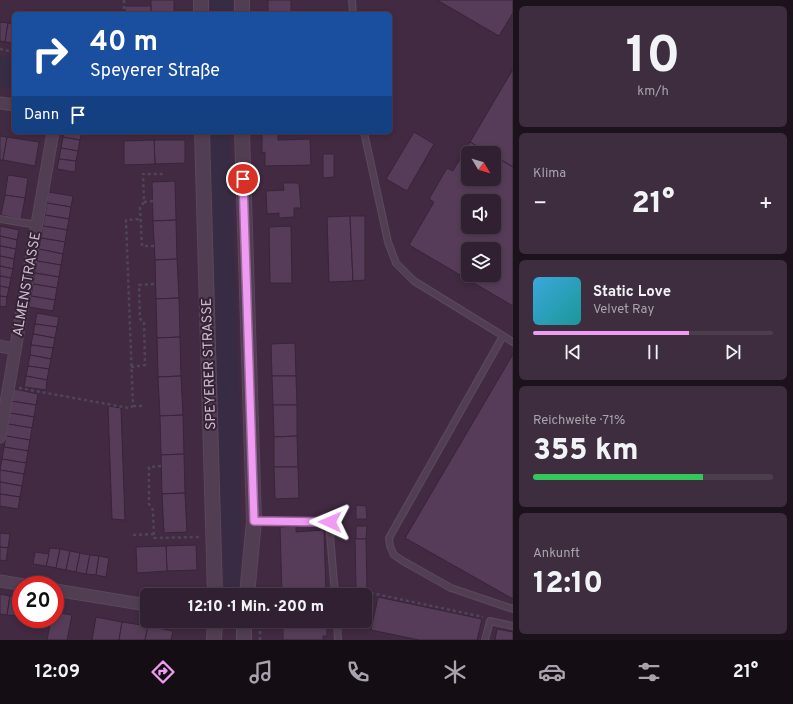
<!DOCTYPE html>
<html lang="de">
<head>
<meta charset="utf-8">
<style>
	:root { --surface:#312032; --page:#3d2d3e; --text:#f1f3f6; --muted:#a8a3ac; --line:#4c3e4d; --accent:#ef9bf1 }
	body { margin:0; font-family:Overpass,sans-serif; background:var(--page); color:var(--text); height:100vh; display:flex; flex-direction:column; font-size:15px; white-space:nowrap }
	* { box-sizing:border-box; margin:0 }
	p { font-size:13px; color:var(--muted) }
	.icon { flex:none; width:22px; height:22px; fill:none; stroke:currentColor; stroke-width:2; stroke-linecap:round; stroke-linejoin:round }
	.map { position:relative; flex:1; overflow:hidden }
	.side { display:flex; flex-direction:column; gap:6px; padding:6px; background:#1b121c; width:280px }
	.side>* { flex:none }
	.guide { position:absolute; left:12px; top:12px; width:380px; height:122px; border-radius:6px; box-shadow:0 2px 6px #0003,0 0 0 1px var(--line); background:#1a4fa0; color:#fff; overflow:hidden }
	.needle { width:26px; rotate:128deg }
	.buttons { position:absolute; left:461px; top:146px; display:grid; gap:8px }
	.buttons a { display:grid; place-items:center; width:40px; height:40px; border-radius:6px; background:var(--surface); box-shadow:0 2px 6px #0003,0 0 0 1px var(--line); font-size:20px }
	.speed { position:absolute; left:12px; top:576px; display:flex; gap:8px; font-size:20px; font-weight:700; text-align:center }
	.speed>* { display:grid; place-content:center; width:52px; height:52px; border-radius:50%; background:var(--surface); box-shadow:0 2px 6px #0003,0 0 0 1px var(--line); line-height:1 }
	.speed .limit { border:6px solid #d22; background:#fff; color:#111 }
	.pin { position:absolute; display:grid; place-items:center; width:34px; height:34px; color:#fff; margin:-17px; border:2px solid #fff; border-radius:50%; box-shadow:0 1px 4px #0007 }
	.me { position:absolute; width:44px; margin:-22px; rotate:271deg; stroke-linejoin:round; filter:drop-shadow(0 0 3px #0008) }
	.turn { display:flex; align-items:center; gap:14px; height:84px; padding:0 12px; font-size:18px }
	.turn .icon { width:52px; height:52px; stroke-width:2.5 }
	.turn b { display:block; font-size:28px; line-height:34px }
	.then { display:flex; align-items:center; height:38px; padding:0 12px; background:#0003; gap:8px; font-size:15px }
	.big { font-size:30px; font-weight:800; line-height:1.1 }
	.side .tile { flex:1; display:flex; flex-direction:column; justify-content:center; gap:6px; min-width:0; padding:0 14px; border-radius:6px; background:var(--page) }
	.side .dial { align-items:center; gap:0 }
	.dial b { font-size:52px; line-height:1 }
	.song { display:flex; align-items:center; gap:12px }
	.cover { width:48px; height:48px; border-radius:6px; background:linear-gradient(135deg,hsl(200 70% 55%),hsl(180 70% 35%)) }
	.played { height:4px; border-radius:2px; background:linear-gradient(90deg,var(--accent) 65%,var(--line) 65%) }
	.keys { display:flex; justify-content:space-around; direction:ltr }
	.heat { display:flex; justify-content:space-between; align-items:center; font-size:22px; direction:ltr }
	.charge { height:6px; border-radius:3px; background:linear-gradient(90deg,#34c759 71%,var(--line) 0) }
	.trip { position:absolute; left:140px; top:588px; width:232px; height:40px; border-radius:6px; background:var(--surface); box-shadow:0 2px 6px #0003,0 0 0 1px var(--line); font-weight:800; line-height:40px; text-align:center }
	.tabs { display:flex; height:64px; justify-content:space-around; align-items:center; background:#140d14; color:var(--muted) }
	.tabs .icon { width:28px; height:28px }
	.tabs .active { color:var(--accent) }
	.tabs b { font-size:18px; color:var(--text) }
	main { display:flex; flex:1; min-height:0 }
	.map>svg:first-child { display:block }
	.green { fill:#372c43 }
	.building { fill:#563c58; stroke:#382439; fill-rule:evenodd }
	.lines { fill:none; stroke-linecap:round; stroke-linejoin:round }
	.service-casing { stroke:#5a475b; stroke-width:8 }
	.minor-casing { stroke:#5a475b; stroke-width:13 }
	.tertiary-casing { stroke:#5a475b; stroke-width:16 }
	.path { stroke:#4f455b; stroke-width:2.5; stroke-dasharray:3 3; stroke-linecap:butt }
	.service { stroke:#513e52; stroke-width:5.5 }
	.minor { stroke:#513e52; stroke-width:11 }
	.tertiary { stroke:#513e52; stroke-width:14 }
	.route-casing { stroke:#9b659d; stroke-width:10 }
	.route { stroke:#ef9bf1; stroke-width:7 }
	.labels { text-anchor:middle; stroke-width:4; stroke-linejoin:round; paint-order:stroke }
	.street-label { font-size:14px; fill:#cbbbcc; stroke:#362237 }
</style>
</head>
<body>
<main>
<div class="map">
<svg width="513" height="640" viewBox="0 0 513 640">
	<rect width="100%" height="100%" fill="#412a42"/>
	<g class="green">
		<rect x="210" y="0" width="22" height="14"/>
		<path d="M0 56 14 58V89L0 86Z"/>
		<path d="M208 132H230L240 421 241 556 238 595H225Z"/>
	</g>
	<g class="building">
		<rect x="151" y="0" width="23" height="14"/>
		<rect x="268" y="0" width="23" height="14"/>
		<path d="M437 0H513V13L499 36Z"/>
		<rect x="125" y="6" width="26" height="8"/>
		<path d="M0 22 8 23 5 42 0 41Z"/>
		<path d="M8 23 14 24V43L5 42Z"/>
		<path d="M513 69V167L494 156V153H489L470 142Z"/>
		<path d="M64 132H82L80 140 63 137Z"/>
		<path d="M262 132H278V140L310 139 311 165 265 166V152L262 153Z"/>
		<path d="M414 132 434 144 407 191 386 179Z"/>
		<path d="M0 136 7 137 3 160H0Z"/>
		<path d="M7 137 39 142 35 166 3 160Z"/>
		<path d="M63 137 80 140 78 151 61 148Z"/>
		<path d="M154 140H185V163L155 164Z"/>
		<path d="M154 140 155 164 124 165V141Z"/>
		<path d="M470 142 489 153H468V179H494V156L513 167V306L409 245 434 202 429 199 447 168 453 171ZM468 201H494V227H468ZM468 249H494V275H468Z"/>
		<path d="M61 148 78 151 76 161 59 159Z"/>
		<path d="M323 154H334V177L323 178Z"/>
		<path d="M59 159 76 161 75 172 57 169Z"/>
		<path d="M8 175 28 178 25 198 5 195Z"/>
		<path d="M175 181 176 220 153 221 152 182Z"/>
		<path d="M283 183H299L301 208H294V217L279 218V213L267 214 266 191 284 190Z"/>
		<path d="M48 192 73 196 71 207 47 203Z"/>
		<path d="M5 195 25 198 21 219 1 215Z"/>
		<path d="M47 203 71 207 69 219 45 215Z"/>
		<path d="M45 215 69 219 67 230 43 226Z"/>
		<path d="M350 216 353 281 329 282 327 217Z"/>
		<path d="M350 216H365V280L353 281Z"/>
		<path d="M176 220 177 259 155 260 153 221Z"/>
		<path d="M0 226 19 230 17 240 0 236Z"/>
		<path d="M43 226 67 230 65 242 41 238Z"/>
		<path d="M291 226 292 283H270L269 227Z"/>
		<path d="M0 236 17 240 16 249 0 246Z"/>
		<path d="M41 238 65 242 63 254 39 249Z"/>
		<path d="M0 246 16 249 14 259 0 256Z"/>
		<path d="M39 249 63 254 61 265 37 261Z"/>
		<path d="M0 256 14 259 13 269 0 266Z"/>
		<path d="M177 259 179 298 156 299 155 260Z"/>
		<path d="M37 261 61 265 59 277 35 273Z"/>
		<path d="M0 266 13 269 11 278 0 276Z"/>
		<path d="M35 273 59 277 57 288 33 284Z"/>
		<path d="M0 276 11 278 9 288 0 286Z"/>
		<path d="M33 284 57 288 55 300 31 296Z"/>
		<path d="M0 286 9 288 7 297 0 296Z"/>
		<path d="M0 296 7 297 6 307 0 306Z"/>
		<path d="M31 296 55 300 53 311 29 307Z"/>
		<path d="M179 298 180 337 157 338 156 299Z"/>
		<path d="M37 313 59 317 57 327 35 324Z"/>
		<path d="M35 324 57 327 55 338 33 334Z"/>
		<path d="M33 334 55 338 53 348 31 345Z"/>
		<path d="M180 337 181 376 158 377 157 338Z"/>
		<path d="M295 343 296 376H272L271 344Z"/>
		<path d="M31 345 53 348 51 359 30 355Z"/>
		<path d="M513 354V599L405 538Z"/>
		<path d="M30 355 51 359 49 369 28 366Z"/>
		<path d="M28 366 49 369 47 380 26 376Z"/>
		<path d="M26 376 47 380 46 390 24 387Z"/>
		<path d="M181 376 183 415 160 416 158 377Z"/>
		<path d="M272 376H296L297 405H273Z"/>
		<path d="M14 389 38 394 36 405 11 401Z"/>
		<path d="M11 401 36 405 34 417 10 413Z"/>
		<path d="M273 405H297V436L274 437Z"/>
		<path d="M108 406 121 408 125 520 112 519Z"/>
		<path d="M10 413 34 417 32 428 8 424Z"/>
		<path d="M183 415 184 454 161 455 160 416Z"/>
		<path d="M8 424 32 428 30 440 6 436Z"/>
		<path d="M6 436 30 440 28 451 4 447Z"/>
		<path d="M297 436 298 467H274V437Z"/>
		<path d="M4 447 28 451 26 463 2 459Z"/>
		<path d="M184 454 185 493 162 494 161 455Z"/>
		<path d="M2 459 26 463 24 474 0 470Z"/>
		<path d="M274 467H298L299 498 275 499Z"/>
		<path d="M0 470 24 474 22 486 0 482Z"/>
		<path d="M0 482 22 486 20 497 0 494Z"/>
		<path d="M185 493 187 532 164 533 162 494Z"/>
		<path d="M0 494 20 497 18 509 0 506Z"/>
		<path d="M356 505 366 506 367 519H356Z"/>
		<path d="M296 526V532L324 530 326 595H282L280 527Z"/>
		<path d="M356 526H367L366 539H356Z"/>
		<path d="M0 533 10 534 8 548 0 547Z"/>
		<path d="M355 539H366L367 588H356Z"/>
		<path d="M196 545 197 570 167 571 166 546Z"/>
		<path d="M166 546 167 571 137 573 136 547Z"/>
		<path d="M0 547 8 548 6 561 0 560Z"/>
		<path d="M50 548 60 549 56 568 46 566Z"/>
		<path d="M60 549 70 551 66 570 56 568Z"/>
		<path d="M70 551 80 553 76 572 66 570Z"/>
		<path d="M35 552 49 554 46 566 33 564Z"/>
		<path d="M80 553 90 555 86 574 76 572Z"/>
		<path d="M90 555 99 556 96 575 86 574Z"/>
		<path d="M99 556 109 558 106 577 96 575Z"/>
		<path d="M0 594 10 596 7 615 0 614Z"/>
		<path d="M10 596 20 597 17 616 7 615Z"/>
		<path d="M20 597 21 598V617L17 616Z"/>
		<path d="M378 597 482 619 477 640H419L371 630Z"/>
		<path d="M55 612 72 615 67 640H47L51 619H55Z"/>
		<path d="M96 617 122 622 119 640H92Z"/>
		<path d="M283 621H327V636H323V640H283Z"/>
		<path d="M122 622 148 626 145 640H119Z"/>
		<path d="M148 626 173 631 171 640H145Z"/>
		<path d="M497 629 513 632V640H495Z"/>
	</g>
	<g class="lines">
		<g class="service-casing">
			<g id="service">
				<path d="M352 0 353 14"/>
				<path d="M364 132 388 242 396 263 414 281 513 342"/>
				<path d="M0 219 37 225"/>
				<path d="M503 336 389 538 390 546 394 555 403 561 451 588 513 609"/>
				<path d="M254 521 329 522 335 595"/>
				<path d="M337 621 338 640"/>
				<path d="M485 640 490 621 513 626"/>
			</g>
		</g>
		<g class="minor-casing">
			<g id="minor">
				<path d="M0 103 14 105"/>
				<path d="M0 346 15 349"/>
				<path d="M0 437 53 132"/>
				<path d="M0 581 24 585"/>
				<path d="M55 590 147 605"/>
			</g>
		</g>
		<g class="tertiary-casing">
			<g id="tertiary">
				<path d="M201 0V14"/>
				<path d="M242 14V0"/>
				<path d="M202 132 215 595"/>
				<path d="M242 132 254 521 247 595"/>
				<path d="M214 640 215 621"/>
				<path d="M244 640V621"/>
			</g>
		</g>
		<g class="path">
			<path d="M124 0V14"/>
			<path d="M0 49 14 52"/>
			<path d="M144 202 153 201"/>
			<path d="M154 246H142L140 208 144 202 143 174H163"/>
			<path d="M131 367 145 365 144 322 140 319 139 285 154 284"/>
			<path d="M19 388 129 408 133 406 126 220 141 219"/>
			<path d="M133 406H143"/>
			<path d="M161 466 149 467V504L153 510 154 538 201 537"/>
			<path d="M133 535 154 534"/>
			<path d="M365 595 371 593 483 617"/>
			<path d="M260 640V621"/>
		</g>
		<use href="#service" class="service"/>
		<use href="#minor" class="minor"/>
		<use href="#tertiary" class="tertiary"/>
	</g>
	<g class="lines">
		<g class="route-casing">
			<path id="route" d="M243 179 254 521 330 522"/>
		</g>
		<use href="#route" class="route"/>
	</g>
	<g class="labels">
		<g class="street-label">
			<text transform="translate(26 284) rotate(-80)" y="5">ALMENSTRASSE</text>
			<text transform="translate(208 364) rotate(-92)" y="5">SPEYERER STRASSE</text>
		</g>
	</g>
</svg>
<div class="buttons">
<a><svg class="needle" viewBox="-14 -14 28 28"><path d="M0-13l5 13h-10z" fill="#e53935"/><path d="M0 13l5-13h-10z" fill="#a8a3ac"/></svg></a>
<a><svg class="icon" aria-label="sound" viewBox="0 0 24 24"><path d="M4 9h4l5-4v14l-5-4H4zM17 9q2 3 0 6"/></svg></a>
<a><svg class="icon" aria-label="layers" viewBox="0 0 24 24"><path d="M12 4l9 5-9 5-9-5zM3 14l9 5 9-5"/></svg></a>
</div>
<div class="speed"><div class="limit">20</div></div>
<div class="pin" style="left:243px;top:179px;background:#d93025"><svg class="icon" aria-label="arrive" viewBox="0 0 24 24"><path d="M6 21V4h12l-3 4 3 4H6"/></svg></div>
<svg class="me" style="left:330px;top:522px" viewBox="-20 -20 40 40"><path d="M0-17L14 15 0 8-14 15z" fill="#ef9bf1" stroke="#fff" stroke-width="4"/></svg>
<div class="trip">12:10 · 1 Min. · 200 m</div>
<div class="guide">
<div class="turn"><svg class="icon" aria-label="right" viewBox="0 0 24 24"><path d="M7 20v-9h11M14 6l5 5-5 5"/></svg><div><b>40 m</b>Speyerer Straße</div></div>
<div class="then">Dann<svg class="icon" aria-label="arrive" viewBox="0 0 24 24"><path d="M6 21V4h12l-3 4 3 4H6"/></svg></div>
</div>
</div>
<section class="side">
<div class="tile dial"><b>10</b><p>km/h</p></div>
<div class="tile"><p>Klima</p>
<div class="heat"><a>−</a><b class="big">21°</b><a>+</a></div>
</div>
<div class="tile">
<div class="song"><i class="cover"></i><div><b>Static Love</b><p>Velvet Ray</p></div></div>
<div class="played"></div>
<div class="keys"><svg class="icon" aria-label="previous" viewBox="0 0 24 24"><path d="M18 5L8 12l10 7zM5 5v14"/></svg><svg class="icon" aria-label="pause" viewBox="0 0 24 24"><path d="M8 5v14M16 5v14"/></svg><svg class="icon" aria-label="next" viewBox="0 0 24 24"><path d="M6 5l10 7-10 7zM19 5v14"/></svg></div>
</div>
<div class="tile"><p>Reichweite · 71%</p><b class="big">355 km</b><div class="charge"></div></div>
<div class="tile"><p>Ankunft</p><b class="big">12:10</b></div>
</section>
</main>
<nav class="tabs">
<b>12:09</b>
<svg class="icon active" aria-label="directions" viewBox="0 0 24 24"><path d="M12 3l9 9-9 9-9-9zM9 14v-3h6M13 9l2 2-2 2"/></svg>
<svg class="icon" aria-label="music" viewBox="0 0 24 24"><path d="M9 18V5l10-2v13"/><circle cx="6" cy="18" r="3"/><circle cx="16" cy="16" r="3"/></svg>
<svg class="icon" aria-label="phone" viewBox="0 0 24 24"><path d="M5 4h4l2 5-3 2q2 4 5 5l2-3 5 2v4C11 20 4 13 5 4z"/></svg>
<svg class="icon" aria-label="climate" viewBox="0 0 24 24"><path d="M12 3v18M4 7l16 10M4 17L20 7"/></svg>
<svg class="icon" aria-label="car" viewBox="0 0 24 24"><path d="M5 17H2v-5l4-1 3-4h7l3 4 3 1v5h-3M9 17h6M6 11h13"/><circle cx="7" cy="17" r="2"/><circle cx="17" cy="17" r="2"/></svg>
<svg class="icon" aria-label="filters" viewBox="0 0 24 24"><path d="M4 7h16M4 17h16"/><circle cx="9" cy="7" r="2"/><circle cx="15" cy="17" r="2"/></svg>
<b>21°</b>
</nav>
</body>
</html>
